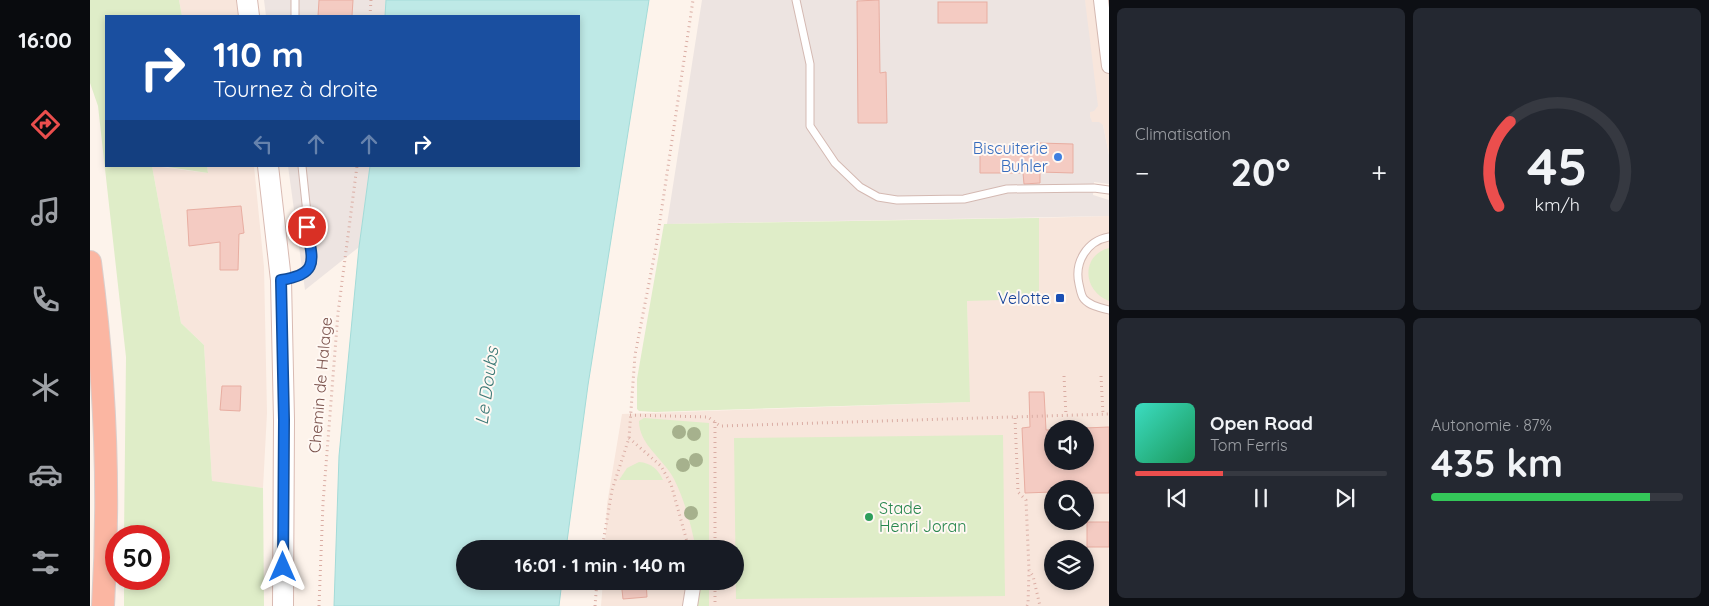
<!DOCTYPE html>
<html lang="fr">
<head>
<meta charset="utf-8">
<style>
	:root { --surface:#171b24; --page:#242831; --text:#f1f3f6; --muted:#9ea1a6; --line:#363941; --accent:#eb4e4d }
	body { margin:0; font-family:Quicksand,sans-serif; background:var(--page); color:var(--text); height:100vh; display:flex; flex-direction:column; font-size:19px; white-space:nowrap }
	* { box-sizing:border-box; margin:0 }
	p { font-size:16px; color:var(--muted) }
	.icon { flex:none; width:28px; height:28px; fill:none; stroke:currentColor; stroke-width:2; stroke-linecap:round; stroke-linejoin:round }
	.map { position:relative; flex:1; overflow:hidden }
	.details { display:flex; flex-direction:column; gap:8px; padding:8px; background:#0d0f14; width:600px }
	.details>* { flex:none }
	.guide { position:absolute; left:15px; top:15px; width:475px; height:152px; border-radius:0px; box-shadow:0 2px 8px #0003; background:#1a4fa0; color:#fff; overflow:hidden }
	.controls { position:absolute; left:954px; top:420px; display:grid; gap:10px }
	.controls a { display:grid; place-items:center; width:50px; height:50px; border-radius:50%; background:var(--surface); box-shadow:0 2px 8px #0003; font-size:25px }
	.speed { position:absolute; left:15px; top:525px; display:flex; gap:10px; font-size:25px; font-weight:700; text-align:center }
	.speed>* { display:grid; place-content:center; width:65px; height:65px; border-radius:50%; background:var(--surface); box-shadow:0 2px 8px #0003; line-height:1 }
	.speed .limit { border:8px solid #d22; background:#fff; color:#111 }
	.pin { position:absolute; display:grid; place-items:center; width:42px; height:42px; color:#fff; margin:-21px; border:2px solid #fff; border-radius:50%; box-shadow:0 1px 5px #0007 }
	.me { position:absolute; width:55px; margin:-28px; rotate:0deg; stroke-linejoin:round; filter:drop-shadow(0 0 4px #0008) }
	.turn { display:flex; align-items:center; gap:18px; height:105px; padding:0 25px; font-size:22px }
	.turn .icon { width:65px; height:65px; stroke-width:2.5 }
	.turn b { display:block; font-size:35px; line-height:42px }
	.lanes { display:flex; align-items:center; height:48px; padding:0 25px; background:#0003; justify-content:center; gap:25px; direction:ltr }
	.lanes .off { opacity:.35 }
	.big { font-size:38px; font-weight:800; line-height:1.1 }
	.details .card { flex:1; display:flex; flex-direction:column; justify-content:center; gap:8px; min-width:0; padding:0 18px; border-radius:8px; background:var(--page) }
	.details .dial { align-items:center; gap:0 }
	.dial svg { height:130px; overflow:visible; fill:none; stroke:var(--line); stroke-width:7; stroke-linecap:round; text-anchor:middle }
	.dial text { fill:var(--text); stroke:none }
	.song { display:flex; align-items:center; gap:15px }
	.cover { width:60px; height:60px; border-radius:8px; background:linear-gradient(135deg,hsl(170 70% 55%),hsl(150 70% 35%)) }
	.played { height:5px; border-radius:2px; background:linear-gradient(90deg,var(--accent) 35%,var(--line) 35%) }
	.keys { display:flex; justify-content:space-around; direction:ltr }
	.heat { display:flex; justify-content:space-between; align-items:center; font-size:28px; direction:ltr }
	.charge { height:8px; border-radius:4px; background:linear-gradient(90deg,#34c759 87%,var(--line) 0) }
	.details .tiles { flex:1; display:grid; gap:8px; grid-template-columns:repeat(2,1fr) }
	.trip { position:absolute; left:366px; top:540px; width:288px; height:50px; border-radius:25px; background:var(--surface); box-shadow:0 2px 8px #0003; font-weight:800; line-height:50px; text-align:center }
	main { display:flex; flex:1; min-height:0 }
	.tab-bar { display:flex; flex-direction:column; width:90px; justify-content:space-around; align-items:center; background:#090b0e; color:var(--muted) }
	.tab-bar .icon { width:35px; height:35px }
	.tab-bar .selected { color:var(--accent) }
	.tab-bar b { font-size:22px; color:var(--text) }
	.map>svg:first-child { display:block }
	.residential { fill:#f8e6dc; fill-rule:evenodd }
	.industrial { fill:#ede4e1 }
	.green { fill:#dfedc8 }
	.water { fill:#bee9e6; stroke:#a3dbd8 }
	.building { fill:#f4cbc2; stroke:#e8ada1 }
	.lines { fill:none; stroke-linecap:round; stroke-linejoin:round }
	.service-casing { stroke:#d4b9b2; stroke-width:9 }
	.minor-casing { stroke:#d4b9b2; stroke-width:16 }
	.secondary-casing { stroke:#d9bab2; stroke-width:22 }
	.trunk-casing { stroke:#dacfcd; stroke-width:24 }
	.path { stroke:#daada4; stroke-width:3; stroke-dasharray:1 4; stroke-linecap:butt }
	.service { stroke:#fff; stroke-width:7 }
	.minor { stroke:#fff; stroke-width:14 }
	.secondary { stroke:#fff; stroke-width:20 }
	.trunk { stroke:#fbb6a2; stroke-width:22 }
	.tree { fill:#a6b18d }
	.route-casing { stroke:#114b97; stroke-width:12 }
	.route { stroke:#1a73e8; stroke-width:9 }
	.shop-dot { fill:#3f7fe0; stroke:#fff8f3; stroke-width:2 }
	.transit-dot { fill:#1a4fb4; stroke:#fff8f3; stroke-width:2 }
	.leisure-dot { fill:#2e9e5b; stroke:#fff8f3; stroke-width:2 }
	.labels { text-anchor:middle; stroke-width:4; stroke-linejoin:round; paint-order:stroke }
	.shop-label { font-size:16px; fill:#366cbe; stroke:#fff8f3; text-anchor:end }
	.transit-label { font-size:16px; fill:#164399; stroke:#fff8f3; text-anchor:end }
	.street-label { font-size:16px; fill:#7b524c; stroke:#fff8f3 }
	.leisure-label { font-size:16px; fill:#27864d; stroke:#fff8f3; text-anchor:start }
	.water-label { font-size:18px; font-style:italic; fill:#3b7976; stroke:#fff8f3 }
</style>
</head>
<body>
<main>
<nav class="tab-bar">
<b>16:00</b>
<svg class="icon selected" aria-label="directions" viewBox="0 0 24 24"><path d="M12 3l9 9-9 9-9-9zM9 14v-3h6M13 9l2 2-2 2"/></svg>
<svg class="icon" aria-label="music" viewBox="0 0 24 24"><path d="M9 18V5l10-2v13"/><circle cx="6" cy="18" r="3"/><circle cx="16" cy="16" r="3"/></svg>
<svg class="icon" aria-label="phone" viewBox="0 0 24 24"><path d="M5 4h4l2 5-3 2q2 4 5 5l2-3 5 2v4C11 20 4 13 5 4z"/></svg>
<svg class="icon" aria-label="climate" viewBox="0 0 24 24"><path d="M12 3v18M4 7l16 10M4 17L20 7"/></svg>
<svg class="icon" aria-label="car" viewBox="0 0 24 24"><path d="M5 17H2v-5l4-1 3-4h7l3 4 3 1v5h-3M9 17h6M6 11h13"/><circle cx="7" cy="17" r="2"/><circle cx="17" cy="17" r="2"/></svg>
<svg class="icon" aria-label="filters" viewBox="0 0 24 24"><path d="M4 7h16M4 17h16"/><circle cx="9" cy="7" r="2"/><circle cx="15" cy="17" r="2"/></svg>
</nav>
<div class="map">
<svg width="1019" height="606" viewBox="0 0 1019 606">
	<rect width="100%" height="100%" fill="#fdf3eb"/>
	<g class="residential">
		<path d="M89 0H146L148 16H92Z"/>
		<path d="M995 0H1019V155L1013 125 1001 122 1000 116Z"/>
		<path d="M62 166 118 173 117 166H164L174 267 177 413 173 488 122 482 114 345 91 323Z"/>
		<path d="M1019 216V606H511L513 581H645V549H515L517 504 532 414 879 402 877 300 949 299V218ZM962 429H995V461H962ZM962 489H995V521H962ZM962 549H995V581H962Z"/>
	</g>
	<g class="industrial">
		<path d="M174 0H296L295 16H176Z"/>
		<path d="M612 0H995L1008 106 1004 111 1000 112V116L1002 122H1009L1013 125 1019 155V184L1004 182 1003 195 1019 200V216L577 224Z"/>
		<path d="M198 166H280L269 247 215 290Z"/>
	</g>
	<g class="green">
		<path d="M0 0H89L92 16H16V166H62L91 323 114 345 122 481 173 488 174 606H34V579H69V536H34L36 357 8 106 0 83Z"/>
		<path d="M71 166H117L118 173Z"/>
		<path d="M949 218V299L877 301 880 402 565 412 549 411 547 409V379L574 224Z"/>
		<path d="M1019 248V301C992 291 991 255 1019 248Z"/>
		<path d="M554 418 619 423V549H606C601 525 595 501 584 479 574 459 549 445 549 421Z"/>
		<path d="M913 435 915 596 646 599 644 438Z"/>
		<path d="M549 462C561 463 568 469 573 480H529L537 468Z"/>
		<path d="M610 581H619V606H606Z"/>
	</g>
	<path class="water" d="M296 0H559L498 385 476 549H375V581H472L469 606H244L249 456 269 247 280 166H489V16H295Z"/>
	<g class="building">
		<path d="M229 0H263L262 16H228Z"/>
		<path d="M789 0 790 73 796 72 797 123H768L767 1Z"/>
		<rect x="848" y="2" width="49" height="21"/>
		<path d="M949 143 983 144V173L950 172V183L934 184 933 173H890V146H949Z"/>
		<path d="M151 206 154 233 149 234 148 270H130V242L99 246 97 210Z"/>
		<path d="M132 386H151L150 411 130 410Z"/>
		<path d="M939 392H954L956 430H962V461H995V428L1019 427V493H995V489H962V492L935 493 932 428 940 427Z"/>
		<rect x="997" y="522" width="22" height="25"/>
		<path d="M531 581H556L557 597 533 599Z"/>
	</g>
	<g class="lines">
		<g class="service-casing">
			<g id="service">
				<path d="M205 0V16"/>
				<path d="M706 0 720 64V126L745 163 770 187 788 197 807 200 874 199 917 189 1004 188 1019 190"/>
				<path d="M1019 237C997 241 984 262 989 284 990 288 991 296 994 299 1000 306 1011 308 1019 310"/>
				<path d="M192 280C206 278 215 275 222 261L212 166"/>
			</g>
		</g>
		<g class="minor-casing">
			<g id="minor">
				<path d="M1011 0 1019 66"/>
				<path d="M600 606 604 581"/>
			</g>
		</g>
		<g class="secondary-casing">
			<g id="secondary">
				<path d="M157 0 159 16"/>
				<path d="M178 166 191 280 194 420 193 606"/>
			</g>
		</g>
		<g class="trunk-casing">
			<path id="trunk" d="M0 262C15 375 20 492 13 606"/>
		</g>
		<g class="path">
			<path d="M280 16 281 0"/>
			<path d="M974 376 976 416"/>
			<path d="M1011 376 1013 414"/>
			<path d="M540 415 618 417 630 426 1019 414"/>
			<path d="M925 418 928 492 936 500 939 570 943 576 950 606"/>
			<path d="M625 422V549"/>
			<path d="M539 438 571 466 581 484 599 549"/>
			<path d="M512 549 522 490 539 438 545 355 566 247 603 0"/>
			<path d="M625 581V606"/>
			<path d="M229 606 233 503 248 313 267 166"/>
			<path d="M505 606 507 581"/>
			<path d="M937 606 938 604 939 571"/>
		</g>
		<use href="#service" class="service"/>
		<use href="#minor" class="minor"/>
		<use href="#secondary" class="secondary"/>
		<use href="#trunk" class="trunk"/>
	</g>
	<g class="tree">
		<circle cx="589" cy="432" r="7"/>
		<circle cx="604" cy="434" r="7"/>
		<circle cx="606" cy="460" r="7"/>
		<circle cx="593" cy="465" r="7"/>
		<circle cx="601" cy="513" r="7"/>
	</g>
	<g class="lines">
		<g class="route-casing">
			<path id="route" d="M193 567 194 420 191 280C231 274 222 259 217 227"/>
		</g>
		<use href="#route" class="route"/>
	</g>
	<circle class="shop-dot" cx="968" cy="157" r="5"/>
	<rect class="transit-dot" x="965" y="293" width="10" height="10" rx="2.5"/>
	<circle class="leisure-dot" cx="779" cy="517" r="5"/>
	<g class="labels">
		<g class="shop-label">
			<text x="958" y="154">Biscuiterie<tspan x="958" dy="18">Buhler</tspan></text>
		</g>
		<g class="transit-label">
			<text x="960" y="304">Velotte</text>
		</g>
		<g class="street-label">
			<text transform="translate(230 385) rotate(-85)" y="6">Chemin de Halage</text>
		</g>
		<g class="leisure-label">
			<text x="789" y="514">Stade<tspan x="789" dy="18">Henri Joran</tspan></text>
		</g>
		<g class="water-label">
			<text transform="translate(397 386) rotate(-82)" y="6">Le Doubs</text>
		</g>
	</g>
</svg>
<div class="controls">
<a><svg class="icon" aria-label="sound" viewBox="0 0 24 24"><path d="M4 9h4l5-4v14l-5-4H4zM17 9q2 3 0 6"/></svg></a>
<a><svg class="icon" aria-label="search" viewBox="0 0 24 24"><circle cx="10" cy="10" r="6"/><path d="M15 15l6 6"/></svg></a>
<a><svg class="icon" aria-label="layers" viewBox="0 0 24 24"><path d="M12 4l9 5-9 5-9-5zM3 14l9 5 9-5"/></svg></a>
</div>
<div class="speed"><div class="limit">50</div></div>
<div class="pin" style="left:217px;top:227px;background:#d93025"><svg class="icon" aria-label="arrive" viewBox="0 0 24 24"><path d="M6 21V4h12l-3 4 3 4H6"/></svg></div>
<svg class="me" style="left:193px;top:567px" viewBox="-20 -20 40 40"><path d="M0-17L14 15 0 8-14 15z" fill="#1a73e8" stroke="#fff" stroke-width="4"/></svg>
<div class="trip">16:01 · 1 min · 140 m</div>
<div class="guide">
<div class="turn"><svg class="icon" aria-label="right" viewBox="0 0 24 24"><path d="M7 20v-9h11M14 6l5 5-5 5"/></svg><div><b>110 m</b>Tournez à droite</div></div>
<div class="lanes"><svg class="icon off" aria-label="left" viewBox="0 0 24 24"><path d="M17 20v-9H6M10 6l-5 5 5 5"/></svg><svg class="icon off" aria-label="ahead" viewBox="0 0 24 24"><path d="M12 20V5M6 11l6-6 6 6"/></svg><svg class="icon off" aria-label="ahead" viewBox="0 0 24 24"><path d="M12 20V5M6 11l6-6 6 6"/></svg><svg class="icon" aria-label="right" viewBox="0 0 24 24"><path d="M7 20v-9h11M14 6l5 5-5 5"/></svg></div>
</div>
</div>
<section class="details">
<div class="tiles">
<div class="card"><p>Climatisation</p>
<div class="heat"><a>−</a><b class="big">20°</b><a>+</a></div>
</div>
<div class="card dial"><svg viewBox="0 0 100 80">
<path d="M14 69A42 42 0 1 1 86 69"/>
<path d="M14 69A42 42 0 0 1 21 17" stroke="#eb4e4d"/>
<text x="50" y="56" font-size="32" font-weight="700">45</text>
<text x="50" y="72" font-size="11">km/h</text>
</svg></div>
<div class="card">
<div class="song"><i class="cover"></i><div><b>Open Road</b><p>Tom Ferris</p></div></div>
<div class="played"></div>
<div class="keys"><svg class="icon" aria-label="previous" viewBox="0 0 24 24"><path d="M18 5L8 12l10 7zM5 5v14"/></svg><svg class="icon" aria-label="pause" viewBox="0 0 24 24"><path d="M8 5v14M16 5v14"/></svg><svg class="icon" aria-label="next" viewBox="0 0 24 24"><path d="M6 5l10 7-10 7zM19 5v14"/></svg></div>
</div>
<div class="card"><p>Autonomie · 87%</p><b class="big">435 km</b><div class="charge"></div></div>
</div>
</section>
</main>
</body>
</html>
